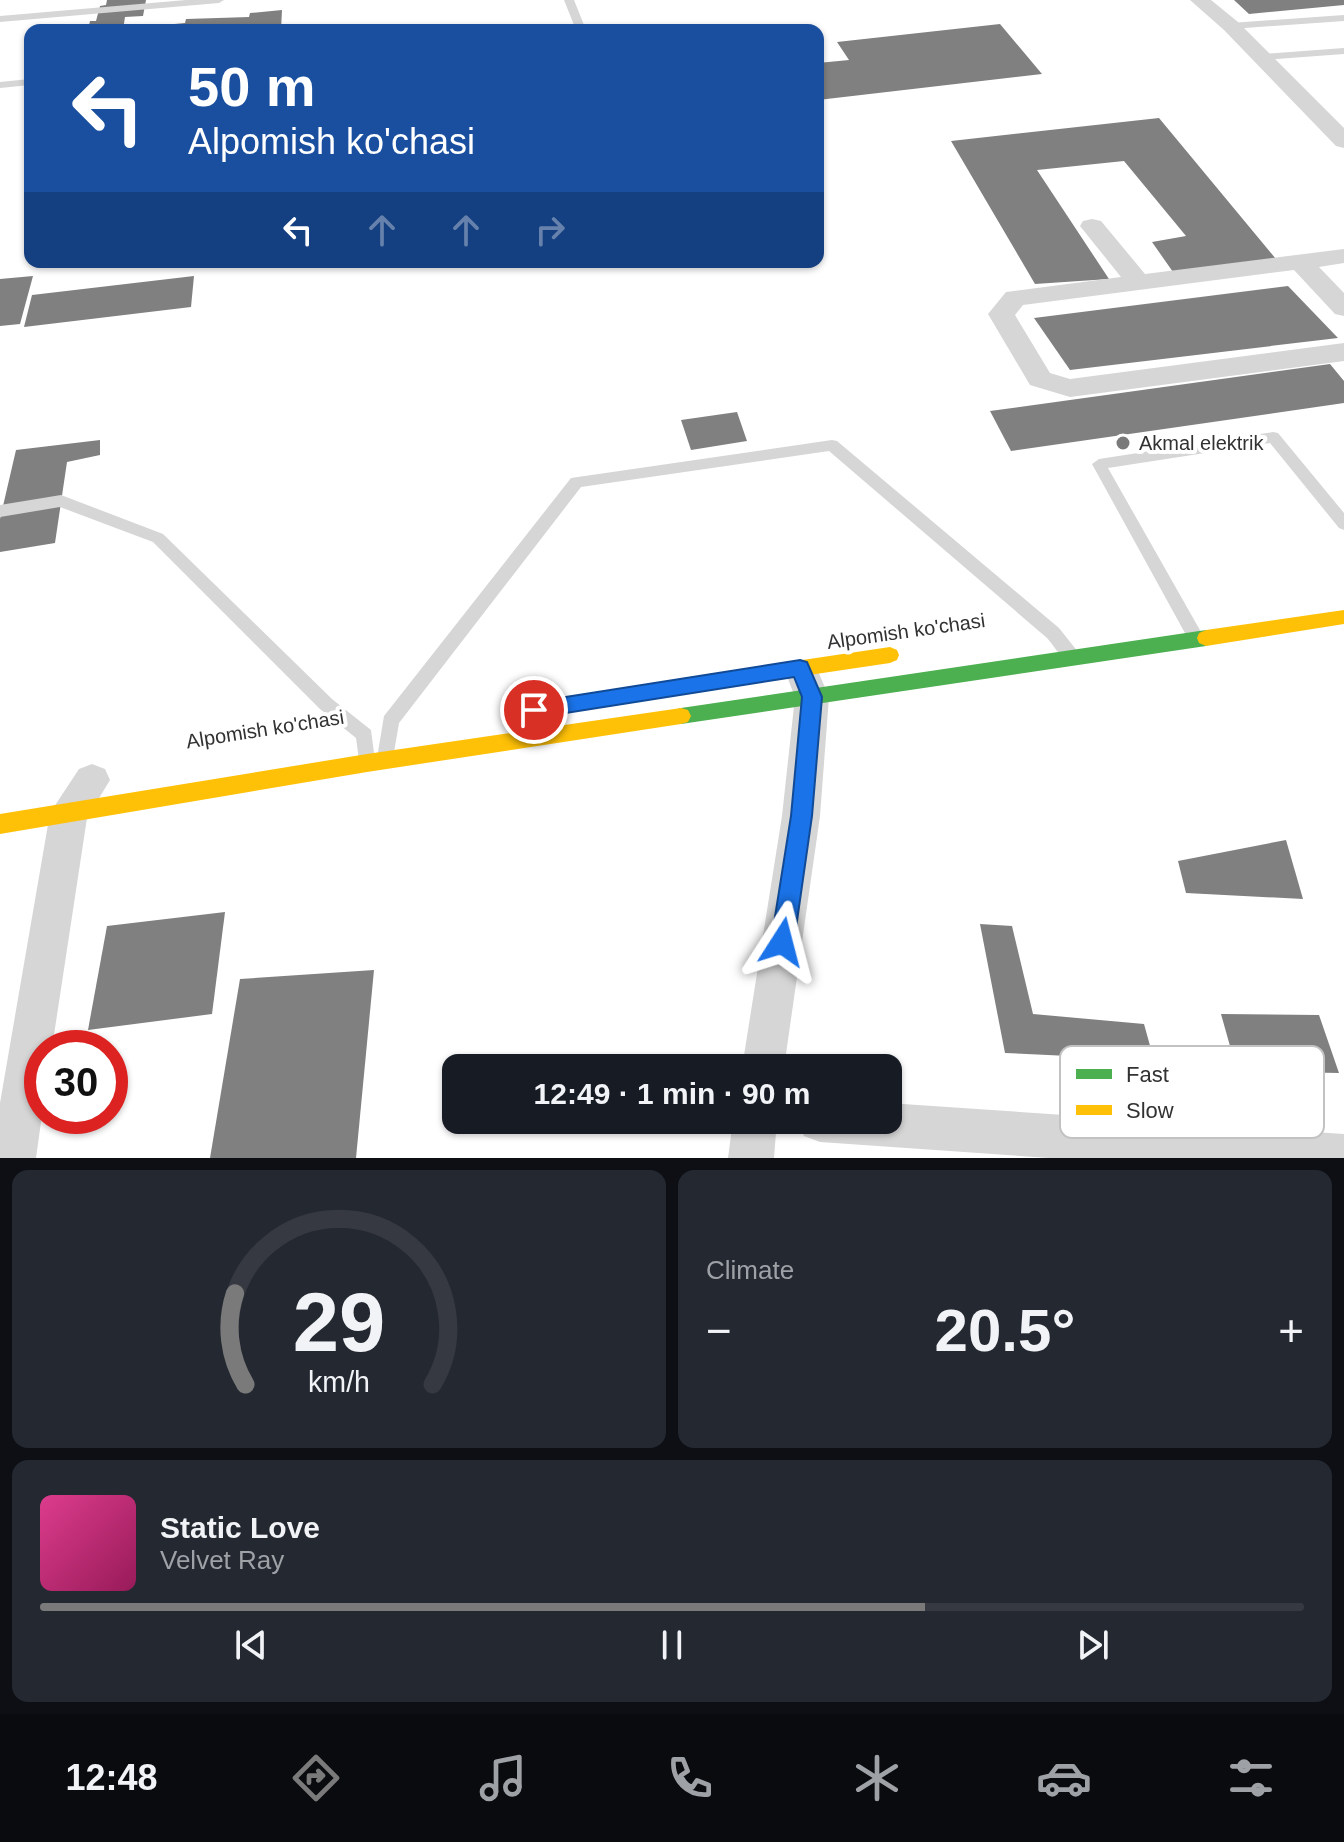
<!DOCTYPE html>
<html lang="en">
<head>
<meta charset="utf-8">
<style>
	:root { --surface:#171b24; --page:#242831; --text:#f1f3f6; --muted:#9ea1a6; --line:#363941; --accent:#7a7a7a }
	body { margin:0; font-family:Arial,sans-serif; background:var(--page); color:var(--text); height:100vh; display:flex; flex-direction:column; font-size:30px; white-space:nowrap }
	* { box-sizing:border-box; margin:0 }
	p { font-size:26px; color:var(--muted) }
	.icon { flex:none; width:44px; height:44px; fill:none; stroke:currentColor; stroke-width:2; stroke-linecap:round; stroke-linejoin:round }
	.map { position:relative; height:1158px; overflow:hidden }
	.panel { display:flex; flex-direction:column; gap:12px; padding:12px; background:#0d0f14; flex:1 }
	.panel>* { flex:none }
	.hud { position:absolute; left:24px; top:24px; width:800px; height:244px; border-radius:16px; box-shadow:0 2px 6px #0004; background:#1a4fa0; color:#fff; overflow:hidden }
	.speed { position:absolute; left:24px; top:1030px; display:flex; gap:16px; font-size:40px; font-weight:700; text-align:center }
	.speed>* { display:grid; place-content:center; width:104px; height:104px; border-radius:50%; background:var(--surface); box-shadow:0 2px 6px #0004; line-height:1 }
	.speed .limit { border:12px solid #d22; background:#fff; color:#111 }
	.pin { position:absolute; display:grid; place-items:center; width:68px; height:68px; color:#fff; margin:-34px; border:4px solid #fff; border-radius:50%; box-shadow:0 2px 8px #0007 }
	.me { position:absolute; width:88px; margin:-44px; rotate:9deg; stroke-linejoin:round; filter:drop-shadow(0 0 6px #0008) }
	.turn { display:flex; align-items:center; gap:28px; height:168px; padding:0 32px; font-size:36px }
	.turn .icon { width:104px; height:104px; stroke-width:2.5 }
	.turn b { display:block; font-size:56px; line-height:68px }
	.lanes { display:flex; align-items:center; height:76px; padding:0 32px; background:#0003; justify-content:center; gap:40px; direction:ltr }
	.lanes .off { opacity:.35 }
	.big { font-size:60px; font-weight:600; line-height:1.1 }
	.panel .card { flex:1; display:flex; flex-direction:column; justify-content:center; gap:12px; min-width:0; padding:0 28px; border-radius:16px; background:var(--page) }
	.panel .dial { align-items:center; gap:0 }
	.dial svg { height:208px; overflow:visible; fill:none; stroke:var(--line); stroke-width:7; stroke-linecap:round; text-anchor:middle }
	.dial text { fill:var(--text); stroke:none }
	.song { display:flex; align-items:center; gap:24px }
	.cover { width:96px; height:96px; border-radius:12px; background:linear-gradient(135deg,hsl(330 70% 55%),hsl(330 70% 35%)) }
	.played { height:8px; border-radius:4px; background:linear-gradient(90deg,var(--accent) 70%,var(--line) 70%) }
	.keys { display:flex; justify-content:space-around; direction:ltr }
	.heat { display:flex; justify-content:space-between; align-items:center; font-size:44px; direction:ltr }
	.panel .tiles { flex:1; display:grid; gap:12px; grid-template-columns:1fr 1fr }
	.card:last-child { grid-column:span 2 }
	.trip { position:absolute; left:442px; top:1054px; width:460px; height:80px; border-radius:16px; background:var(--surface); box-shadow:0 2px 6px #0004; font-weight:600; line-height:80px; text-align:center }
	.tab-bar { display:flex; height:128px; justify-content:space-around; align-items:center; background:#090b0e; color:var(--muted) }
	.tab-bar .icon { width:56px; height:56px }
	.tab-bar .current { color:var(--accent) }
	.tab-bar b { font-size:36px; color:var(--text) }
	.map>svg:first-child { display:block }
	.building { fill:#808080 }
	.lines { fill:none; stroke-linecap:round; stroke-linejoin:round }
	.lane { fill:#d6d6d6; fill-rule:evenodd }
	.street { fill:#d6d6d6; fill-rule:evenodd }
	.fast { fill:#4caf50; fill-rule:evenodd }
	.slow { fill:#ffc107; fill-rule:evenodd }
	.route { fill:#1a73e8; stroke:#114b97; stroke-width:2 }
	.poi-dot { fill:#7a7a7a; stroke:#fff; stroke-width:3 }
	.labels { text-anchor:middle; stroke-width:8; stroke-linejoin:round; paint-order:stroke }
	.poi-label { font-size:20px; fill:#323232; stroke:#fff; text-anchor:start }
	.street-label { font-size:20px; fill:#323232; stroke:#fff }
	.key { fill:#fff; stroke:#c2c2c2; stroke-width:2 }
	.key-label { font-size:22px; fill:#323232 }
</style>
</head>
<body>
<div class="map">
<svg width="1344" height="1158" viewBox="0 0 1344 1158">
	<rect width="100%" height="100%" fill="#fff"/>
	<g class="building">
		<path d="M107 0H146L143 16 125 17 123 30H88L90 21H96L100 6 106 5Z"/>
		<path d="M1234 0H1344V5L1249 14Z"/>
		<path d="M282 10 281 30H153V26L185 23 186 19 249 17 250 13Z"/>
		<path d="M1000 24 1042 74 818 100V63L849 60 837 42Z"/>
		<path d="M1159 118 1276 259 1173 272 1152 242 1186 236 1124 161 1037 170 1109 279 1035 284 951 141Z"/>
		<path d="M33 276 20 324 0 326V279Z"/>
		<path d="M194 276 191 307 24 327 32 295Z"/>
		<path d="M1288 286 1338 338 1070 370 1034 318Z"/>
		<path d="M1330 364 1344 381V403L1011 451 990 411Z"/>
		<path d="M737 412 747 441 691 450 681 420Z"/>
		<path d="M100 440V455L67 462 55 543 0 552V519L16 450Z"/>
		<path d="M1286 840 1303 899 1186 893 1178 861Z"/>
		<path d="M225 912 212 1014 88 1030 107 926Z"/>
		<path d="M980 924 1012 926 1033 1014 1144 1024 1154 1060 1005 1053Z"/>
		<path d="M374 970 356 1158H210L240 979Z"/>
		<path d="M1221 1014 1319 1015 1339 1073 1237 1071Z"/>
	</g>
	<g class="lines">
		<g class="lane">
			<path d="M186 0H224L219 3 0 22V16Z"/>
			<path d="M564 0H574L586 30H576Z"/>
			<path d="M1344 15V21L1231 29 1226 26 1231 23Z"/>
			<path d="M1344 48V54L1263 60 1258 57 1263 54Z"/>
			<path d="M30 79V85L0 88V82Z"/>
			<path d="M1273 432 1278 433 1344 513V530L1339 528 1270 443 1108 468 1205 639 1203 644H1191L1092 464 1099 459Z"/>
			<path d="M832 440 837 441 1059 628 1082 657 1080 662C1065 667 1056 648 1047 638L829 451 581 487 399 723 392 764 386 766 380 764 377 758 384 716 571 478Z"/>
			<path d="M61 495 163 534 332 699 371 730 375 761 372 767 366 769 360 767 356 738 320 709 153 542 60 507 0 517V505Z"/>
		</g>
		<g class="street">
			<path d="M1190 0H1211L1238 22 1344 128V148L1336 146 1224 30Z"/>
			<path d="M1092 219 1101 221 1145 274 1344 249V263L1319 267 1344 293V316L1335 314 1294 270 1023 305 1015 315 1050 373 1070 379 1344 343V361L1070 397 1030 385 988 314 1006 292 1121 277 1080 226 1083 221Z"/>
			<path d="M803 660 815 664 829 697 820 816 784 1068H742L782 816 795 697 786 674 791 664Z"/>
			<path d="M92 764 105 769 110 780 87 818 52 1048H42V1115L36 1158H0V1103L50 813 79 769Z"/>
			<path d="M888 1103 1344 1134V1158H1049L820 1142 804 1136 798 1120H888Z"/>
			<path d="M733 1120H777L774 1158H728Z"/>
		</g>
		<path class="fast" d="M1206 630 1213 633 1215 638 1213 643 1206 646 681 724 674 722 671 716 674 710 681 708Z"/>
		<g class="slow">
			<path d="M1344 610V624L1206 646 1199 643 1197 638 1199 633 1206 630Z"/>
			<path d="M890 647 897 650 899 655 897 660 890 663 709 690 702 688 699 682 702 676 709 674Z"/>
			<path d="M681 708 688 710 691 716 688 722 681 724 367 772 0 834V814L367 754Z"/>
		</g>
	</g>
	<path class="route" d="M800 660 807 662 822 697 812 816 794 942 790 950 782 953 774 950 771 942 791 816 802 697 794 677 534 718 527 716 524 710 527 704 534 702Z"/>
	<circle class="poi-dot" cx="1123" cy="443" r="8"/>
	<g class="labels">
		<g class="poi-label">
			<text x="1139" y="450">Akmal elektrik</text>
		</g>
		<g class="street-label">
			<text transform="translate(906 631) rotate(-8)" y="7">Alpomish ko'chasi</text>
			<text transform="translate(265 729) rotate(-9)" y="7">Alpomish ko'chasi</text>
		</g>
	</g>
	<rect x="1060" y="1046" width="264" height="92" rx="12" class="key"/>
	<rect x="1076" y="1069" width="36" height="10" fill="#4caf50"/>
	<rect x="1076" y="1105" width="36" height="10" fill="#ffc107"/>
	<g class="key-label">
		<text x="1126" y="1082">Fast</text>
		<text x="1126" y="1118">Slow</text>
	</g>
</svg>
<div class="speed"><div class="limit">30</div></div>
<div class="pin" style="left:534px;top:710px;background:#d93025"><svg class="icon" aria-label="arrive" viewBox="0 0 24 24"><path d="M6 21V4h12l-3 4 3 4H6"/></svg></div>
<svg class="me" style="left:782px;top:942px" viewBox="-20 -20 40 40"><path d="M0-17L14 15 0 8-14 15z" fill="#1a73e8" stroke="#fff" stroke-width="4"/></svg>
<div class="trip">12:49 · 1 min · 90 m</div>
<div class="hud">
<div class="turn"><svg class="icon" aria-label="left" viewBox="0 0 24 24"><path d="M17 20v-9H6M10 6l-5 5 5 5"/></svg><div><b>50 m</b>Alpomish ko'chasi</div></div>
<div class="lanes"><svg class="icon" aria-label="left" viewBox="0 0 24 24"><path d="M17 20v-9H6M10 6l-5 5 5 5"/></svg><svg class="icon off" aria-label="ahead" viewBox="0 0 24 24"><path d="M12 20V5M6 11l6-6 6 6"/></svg><svg class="icon off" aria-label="ahead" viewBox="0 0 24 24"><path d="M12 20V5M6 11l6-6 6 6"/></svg><svg class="icon off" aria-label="right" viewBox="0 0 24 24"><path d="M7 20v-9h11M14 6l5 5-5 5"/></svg></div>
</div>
</div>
<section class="panel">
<div class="tiles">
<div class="card dial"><svg viewBox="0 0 100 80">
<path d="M14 69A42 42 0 1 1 86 69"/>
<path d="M14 69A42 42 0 0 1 10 34" stroke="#7a7a7a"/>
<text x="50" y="56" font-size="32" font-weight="700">29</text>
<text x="50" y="72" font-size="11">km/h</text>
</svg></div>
<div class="card"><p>Climate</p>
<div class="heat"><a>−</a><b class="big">20.5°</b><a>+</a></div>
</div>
<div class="card">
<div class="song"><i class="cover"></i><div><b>Static Love</b><p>Velvet Ray</p></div></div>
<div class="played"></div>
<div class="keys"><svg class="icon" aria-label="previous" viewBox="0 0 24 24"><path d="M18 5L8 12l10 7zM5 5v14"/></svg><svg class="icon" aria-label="pause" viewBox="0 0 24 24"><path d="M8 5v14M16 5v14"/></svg><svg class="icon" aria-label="next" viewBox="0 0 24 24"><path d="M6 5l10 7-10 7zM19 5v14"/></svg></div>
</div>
</div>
</section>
<nav class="tab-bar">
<b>12:48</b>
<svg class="icon current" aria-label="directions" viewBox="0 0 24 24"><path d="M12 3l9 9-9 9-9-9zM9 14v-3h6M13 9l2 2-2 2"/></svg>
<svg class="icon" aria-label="music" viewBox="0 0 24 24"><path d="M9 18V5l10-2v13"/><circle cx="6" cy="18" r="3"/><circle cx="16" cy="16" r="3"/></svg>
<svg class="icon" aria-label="phone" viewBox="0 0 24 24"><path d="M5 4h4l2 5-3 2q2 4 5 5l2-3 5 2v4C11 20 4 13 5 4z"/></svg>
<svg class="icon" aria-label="climate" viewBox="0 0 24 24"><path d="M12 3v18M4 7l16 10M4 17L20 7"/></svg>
<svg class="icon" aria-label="car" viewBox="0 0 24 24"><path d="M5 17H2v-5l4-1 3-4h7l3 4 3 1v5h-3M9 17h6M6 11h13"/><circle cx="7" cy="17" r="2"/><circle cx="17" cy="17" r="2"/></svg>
<svg class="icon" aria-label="filters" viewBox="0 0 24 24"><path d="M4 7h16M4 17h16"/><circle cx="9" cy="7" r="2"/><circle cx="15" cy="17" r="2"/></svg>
</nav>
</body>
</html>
